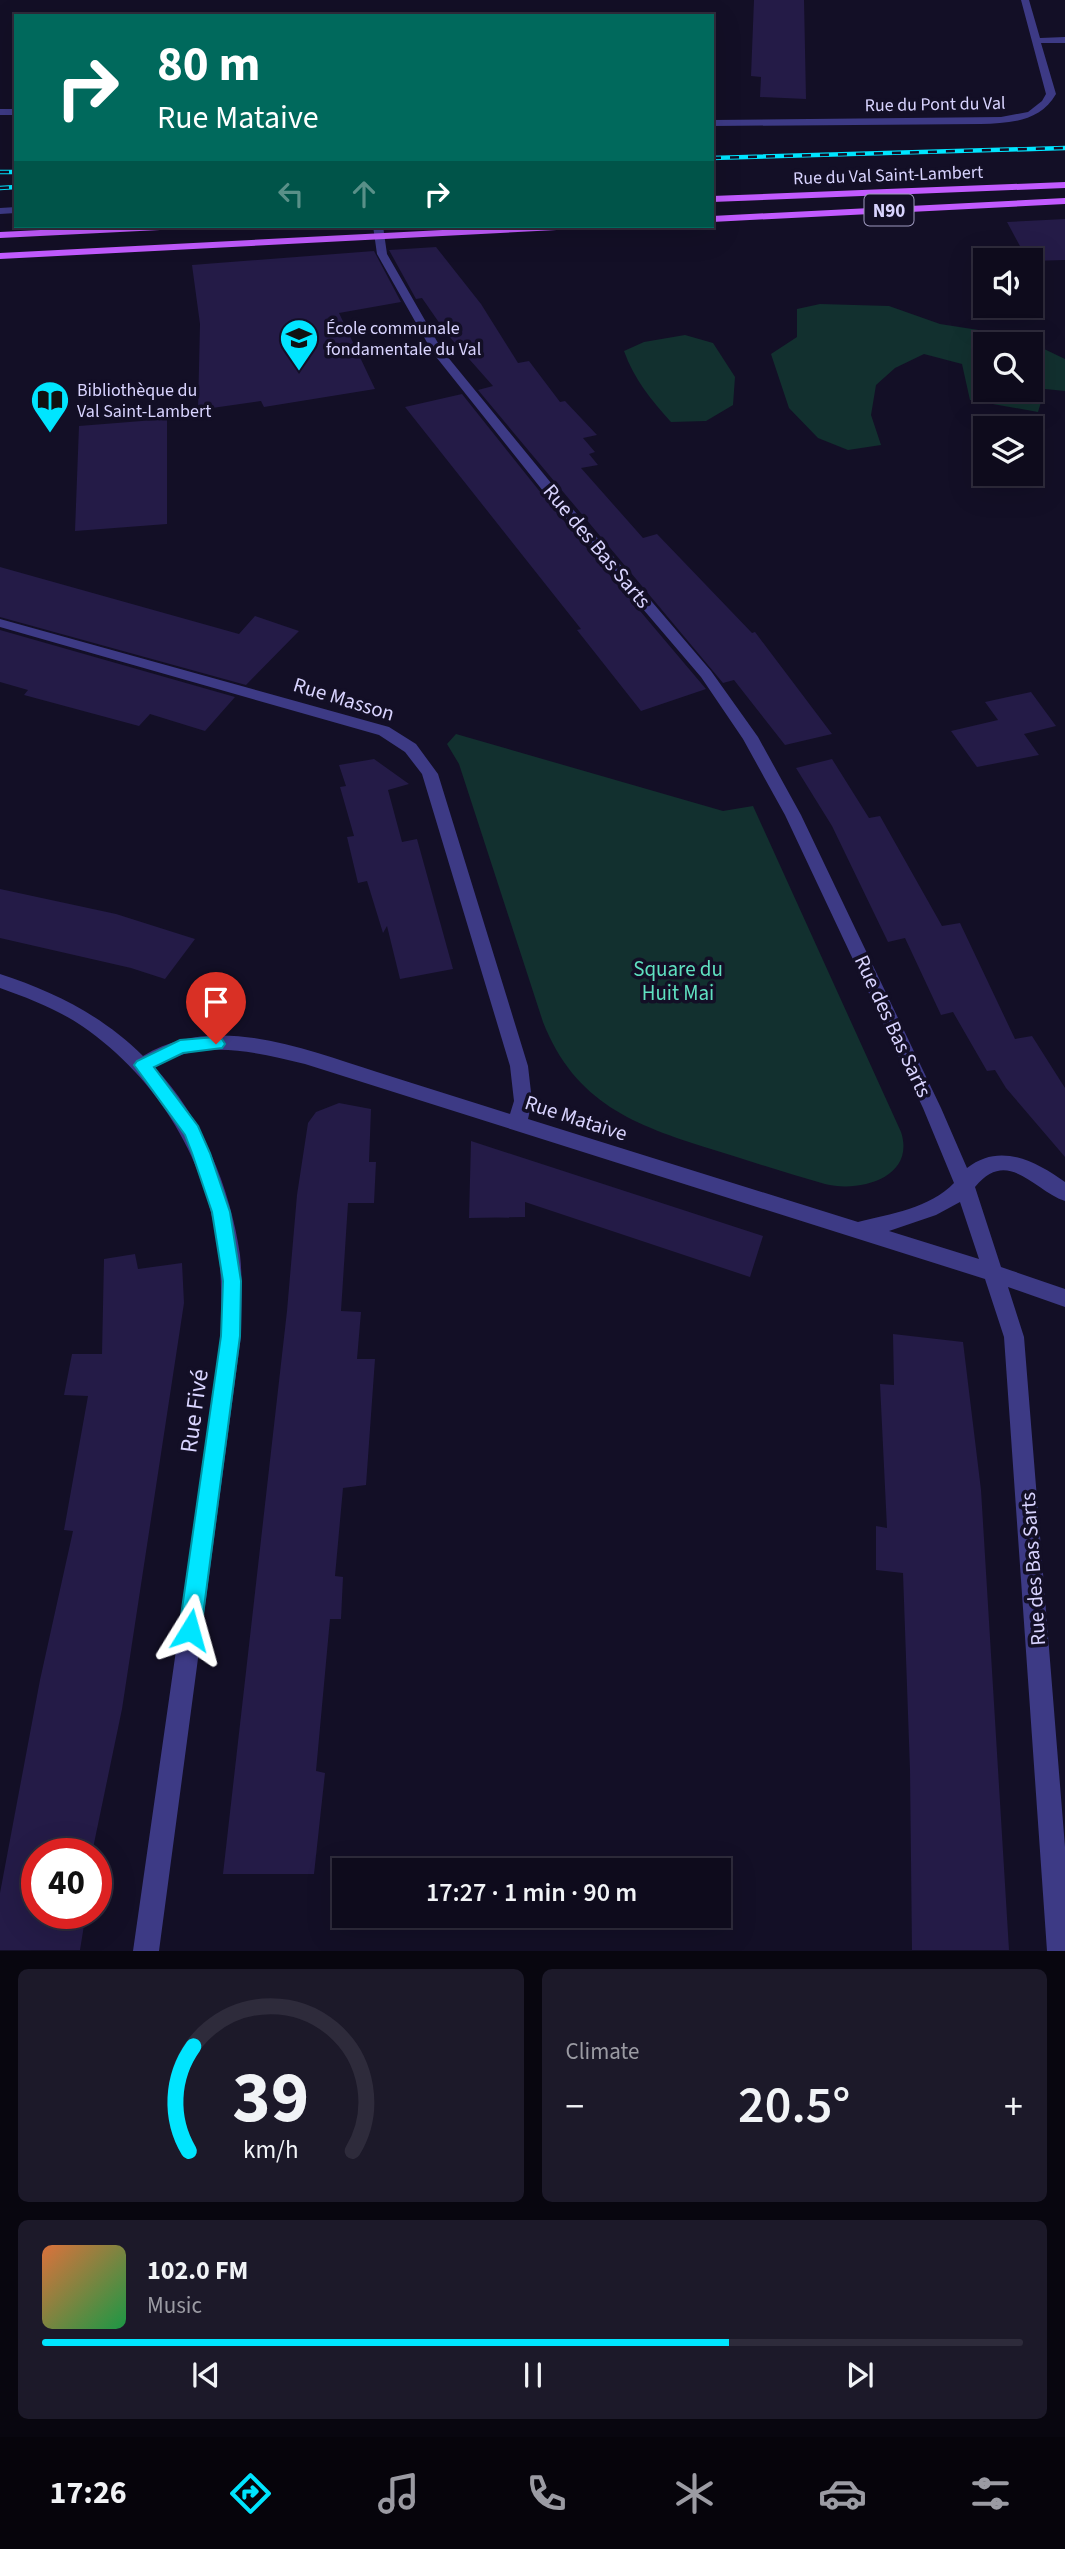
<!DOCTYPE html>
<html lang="en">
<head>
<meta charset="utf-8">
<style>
	:root { --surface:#0e0b1c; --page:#1c1929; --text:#f1f3f6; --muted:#9b9ba3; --line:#2e2b3b; --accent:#00e5ff }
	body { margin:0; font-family:"Source Sans 3",sans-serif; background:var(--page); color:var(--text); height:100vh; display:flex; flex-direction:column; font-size:26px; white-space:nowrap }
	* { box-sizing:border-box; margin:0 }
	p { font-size:23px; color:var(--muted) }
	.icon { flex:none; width:38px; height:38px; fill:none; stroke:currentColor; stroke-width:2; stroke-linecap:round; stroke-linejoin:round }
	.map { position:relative; height:1951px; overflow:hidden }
	.sheet { display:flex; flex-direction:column; gap:18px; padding:18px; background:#08060f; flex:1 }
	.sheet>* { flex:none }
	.banner { position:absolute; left:14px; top:14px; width:700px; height:214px; border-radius:0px; box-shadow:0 7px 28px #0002,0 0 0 2px var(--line); background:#00695c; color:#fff; overflow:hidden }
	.fabs { position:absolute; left:973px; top:248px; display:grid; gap:14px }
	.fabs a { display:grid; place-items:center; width:70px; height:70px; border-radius:0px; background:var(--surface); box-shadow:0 7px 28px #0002,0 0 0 2px var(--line); font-size:35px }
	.speed { position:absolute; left:21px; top:1838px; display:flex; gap:14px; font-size:35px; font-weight:700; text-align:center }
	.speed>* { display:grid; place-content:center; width:91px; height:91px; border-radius:50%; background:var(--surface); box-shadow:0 7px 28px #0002,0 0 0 2px var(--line); line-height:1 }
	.speed .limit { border:10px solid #d22; background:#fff; color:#111 }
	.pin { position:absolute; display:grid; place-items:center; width:60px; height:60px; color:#fff; margin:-72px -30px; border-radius:50% 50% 50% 0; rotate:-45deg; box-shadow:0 0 7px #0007 }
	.pin .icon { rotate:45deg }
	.me { position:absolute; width:77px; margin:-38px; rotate:8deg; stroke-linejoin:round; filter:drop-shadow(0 0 5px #0008) }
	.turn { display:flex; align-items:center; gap:24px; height:147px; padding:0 28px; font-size:32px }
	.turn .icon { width:91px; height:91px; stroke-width:2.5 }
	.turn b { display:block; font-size:49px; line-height:60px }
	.lanes { display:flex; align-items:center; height:66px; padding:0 28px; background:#0003; justify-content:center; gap:35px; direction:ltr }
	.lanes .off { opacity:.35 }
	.big { font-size:52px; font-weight:600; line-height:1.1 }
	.sheet .tile { flex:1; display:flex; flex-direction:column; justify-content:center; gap:10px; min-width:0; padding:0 24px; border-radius:10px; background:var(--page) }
	.sheet .dial { align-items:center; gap:0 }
	.dial svg { height:182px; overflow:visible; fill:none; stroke:var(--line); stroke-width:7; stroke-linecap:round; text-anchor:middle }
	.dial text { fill:var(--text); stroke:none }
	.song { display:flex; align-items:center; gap:21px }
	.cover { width:84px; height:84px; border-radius:10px; background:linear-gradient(135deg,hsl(20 70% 55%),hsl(140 70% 35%)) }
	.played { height:7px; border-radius:4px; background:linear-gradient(90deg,var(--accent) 70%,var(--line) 70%) }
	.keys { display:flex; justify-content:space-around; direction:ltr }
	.heat { display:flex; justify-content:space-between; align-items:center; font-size:38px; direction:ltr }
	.sheet .tiles { flex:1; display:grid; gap:18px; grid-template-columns:1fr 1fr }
	.tile:last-child { grid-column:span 2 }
	.trip { position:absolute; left:332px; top:1858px; width:399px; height:70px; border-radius:0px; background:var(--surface); box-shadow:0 7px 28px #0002,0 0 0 2px var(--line); font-weight:600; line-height:70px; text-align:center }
	.tabs { display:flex; height:112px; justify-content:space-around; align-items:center; background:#06040b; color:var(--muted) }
	.tabs .icon { width:49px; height:49px }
	.tabs .selected { color:var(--accent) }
	.tabs b { font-size:32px; color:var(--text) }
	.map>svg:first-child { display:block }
	.green { fill:#12302f; fill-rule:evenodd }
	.building { fill:#241b47 }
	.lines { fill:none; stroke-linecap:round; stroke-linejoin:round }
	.minor { fill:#3d3a85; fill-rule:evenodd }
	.major { fill:#c25bff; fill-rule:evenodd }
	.rail-casing { stroke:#00e5ff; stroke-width:4.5 }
	.rail { stroke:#130f26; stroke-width:2.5; stroke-dasharray:9; stroke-linecap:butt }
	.route { fill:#00e5ff; stroke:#0095a6; stroke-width:2 }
	.labels { text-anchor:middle; stroke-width:7; stroke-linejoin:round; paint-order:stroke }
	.far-street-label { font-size:18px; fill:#d9d4ff; stroke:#130f26 }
	.far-poi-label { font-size:18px; fill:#d9d4ff; stroke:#130f26; text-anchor:start }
	.shield { fill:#130f26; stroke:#9e99be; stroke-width:2 }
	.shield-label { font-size:19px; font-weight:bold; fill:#d9d4ff }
	.street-label { font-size:21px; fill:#d9d4ff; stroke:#130f26 }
	.park-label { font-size:21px; fill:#5fe0c0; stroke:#130f26 }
	.near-street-label { font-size:24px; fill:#d9d4ff; stroke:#130f26 }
</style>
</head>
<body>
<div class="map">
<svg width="1065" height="1951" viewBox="0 0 1065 1951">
	<rect width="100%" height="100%" fill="#130f26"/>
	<g class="green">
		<path d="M820 304 889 306 940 324 1017 336 1065 359V391L1045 389 1038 412 970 400 962 364 924 354 895 368 876 385 871 415 881 445 848 450 818 438 789 408 771 354 797 337V309ZM985 345H1031V390H985Z"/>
		<path d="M685 335 713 343 735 377 733 405 706 421 671 422C651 400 634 379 624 351L644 342Z"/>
		<path d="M456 734 723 811 753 806 901 1132C916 1178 859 1193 825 1184 787 1173 749 1161 711 1149 634 1125 575 1103 543 1022L459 764 447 744Z"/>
	</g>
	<g class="building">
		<path d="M754 0H804L806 99 760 97 761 77 751 76Z"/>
		<path d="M1065 219V260L1028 261 1007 222Z"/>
		<path d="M436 247 481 304 518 363 529 361 560 402 565 401 597 435 583 438 595 452 589 454 598 465 581 468 643 538 657 534 752 633 755 632 832 734 785 745 734 680 723 683 478 390 493 386 447 334 422 298 416 299 389 250Z"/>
		<path d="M374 251 401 302 339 313 375 389 264 407 261 401 198 410 200 324 192 265Z"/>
		<path d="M462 394 553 508 706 689 641 711 577 630 581 629 405 407Z"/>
		<path d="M167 419V524L75 531 79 426Z"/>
		<path d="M0 567 239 634 255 616 299 631 246 685 0 617Z"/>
		<path d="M0 630 235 697 205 731 150 714 139 726 24 695 28 690 0 682Z"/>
		<path d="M1031 692 1056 726 1024 734 1039 755 977 767 951 731 998 720 985 702Z"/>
		<path d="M374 759 409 784 388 790 402 842 417 839 453 969 400 979 387 926 383 933 367 881 358 883 347 837 354 836 340 787 346 786 339 765Z"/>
		<path d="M832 759 869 818 880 816 942 926 960 923 1015 1039 1032 1036 1065 1088V1157L1006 1088 995 1070 987 1071 953 1012 941 1015 905 938 888 942 832 826 796 768Z"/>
		<path d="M0 889 116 914 195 939 165 979 131 968 0 938Z"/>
		<path d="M339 1103 371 1109 369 1162H376L374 1203H348L341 1311 361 1312 357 1359H375L366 1485 343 1488 335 1576 343 1577 341 1619H330L316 1771 325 1773 314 1874H223L287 1311 297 1195 308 1123 316 1112Z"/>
		<path d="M471 1141 763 1236 750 1277 525 1202V1217L469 1218Z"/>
		<path d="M135 1254 138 1269 182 1263 184 1303 122 1709 92 1853H37V1913H86L80 1950H0V1893L40 1680 73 1531 64 1530 88 1396 64 1395 72 1354H102L104 1259Z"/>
		<path d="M893 1334 963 1342 981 1490 1009 1950H912L910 1770 903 1573 876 1570V1526L887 1528 880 1384 894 1385Z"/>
	</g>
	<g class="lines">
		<g class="minor">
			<path d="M1021 0H1029L1040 38 1065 37V43H1041L1056 94C1040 122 1010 123 981 124L712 126V120L1001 117 1028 112 1042 101 1046 94Z"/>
			<rect x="0" y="109" width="16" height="6"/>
			<path d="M16 207V213L0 214V208Z"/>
			<path d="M373 226H383L387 254 442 350 565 500 711 671 758 737 801 815 941 1108 967 1168C1000 1142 1035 1161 1065 1182V1201C1033 1190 1008 1147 975 1187L1001 1267 1065 1289V1307L1008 1287 1024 1337 1065 1847V1951H1047L1004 1337 985 1279 305 1064C254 1052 202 1038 154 1067 201 1115 231 1190 240 1255 243 1282 241 1309 241 1336L159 1951H133L221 1336C221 1309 222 1283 219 1256 209 1163 159 1079 82 1026 57 1009 28 998 0 988V974C53 991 103 1016 143 1056 215 1012 304 1049 377 1072 421 1086 466 1100 510 1114L514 1101 510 1066 422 774 405 752 379 735 0 627V619L389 727 416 744 438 774 528 1066 532 1101 528 1119 858 1222C890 1214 930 1208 954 1183L923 1108 785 815 743 739 701 677 555 506 433 353 377 254ZM960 1202 979 1259 889 1231 936 1215Z"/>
		</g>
		<g class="major">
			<path d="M1065 182V188L712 202V196Z"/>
			<path d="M1065 198V204L712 222V216Z"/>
			<path d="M122 226H185L180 229 0 238V232Z"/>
			<path d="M520 226H581L576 229 0 259V253Z"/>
		</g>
		<g class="rail-casing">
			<g id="rail">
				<path d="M712 158 1065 148"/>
				<path d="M0 172H16"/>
				<path d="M0 188 16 187"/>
			</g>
		</g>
		<use href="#rail" class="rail"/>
	</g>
	<path class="route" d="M216 1037 222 1039 225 1044 222 1048 183 1053 154 1067 198 1126 210 1153 230 1212 241 1281 240 1336 201 1630 198 1638 190 1641 182 1638 179 1630 221 1336 223 1281 212 1212 192 1153 185 1135 134 1065 137 1061 180 1040Z"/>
	<defs>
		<g id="school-pin" transform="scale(2.0125)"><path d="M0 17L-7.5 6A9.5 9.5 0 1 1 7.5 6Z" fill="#00e5ff" stroke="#130f26"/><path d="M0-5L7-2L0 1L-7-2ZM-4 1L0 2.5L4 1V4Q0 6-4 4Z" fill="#111"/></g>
		<g id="library-pin" transform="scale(2.0125)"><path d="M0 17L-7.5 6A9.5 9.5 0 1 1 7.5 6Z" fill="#00e5ff" stroke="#130f26"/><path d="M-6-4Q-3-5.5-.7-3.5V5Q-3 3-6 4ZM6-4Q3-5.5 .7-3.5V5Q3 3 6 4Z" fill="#111"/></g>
	</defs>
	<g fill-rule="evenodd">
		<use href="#school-pin" x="299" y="338"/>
		<use href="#library-pin" x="50" y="400"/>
	</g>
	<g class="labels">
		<g class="far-street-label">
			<text transform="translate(935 104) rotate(-1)" y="6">Rue du Pont du Val</text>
			<text transform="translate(888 175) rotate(-2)" y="6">Rue du Val Saint-Lambert</text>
		</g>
		<g class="far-poi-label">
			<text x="326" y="334">École communale<tspan x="326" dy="21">fondamentale du Val</tspan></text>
			<text x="77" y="396">Bibliothèque du<tspan x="77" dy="21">Val Saint-Lambert</tspan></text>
		</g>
		<rect class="shield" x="864.5" y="194.5" width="49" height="31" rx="5"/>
		<g class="shield-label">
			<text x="889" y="217">N90</text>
		</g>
		<g class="street-label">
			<text transform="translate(597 546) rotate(50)" y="7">Rue des Bas Sarts</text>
			<text transform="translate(344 699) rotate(17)" y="7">Rue Masson</text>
			<text transform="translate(893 1026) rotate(65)" y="7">Rue des Bas Sarts</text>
			<text transform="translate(576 1118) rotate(18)" y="7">Rue Mataive</text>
			<text transform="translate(1033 1569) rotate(-94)" y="7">Rue des Bas Sarts</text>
		</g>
		<g class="park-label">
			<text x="678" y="976">Square du<tspan x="678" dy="24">Huit Mai</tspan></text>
		</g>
		<g class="near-street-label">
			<text transform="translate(194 1411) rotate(-82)" y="8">Rue Fivé</text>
		</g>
	</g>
</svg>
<div class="fabs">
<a><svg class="icon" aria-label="sound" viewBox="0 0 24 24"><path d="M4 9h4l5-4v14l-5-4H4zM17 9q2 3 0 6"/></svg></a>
<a><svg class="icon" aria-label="search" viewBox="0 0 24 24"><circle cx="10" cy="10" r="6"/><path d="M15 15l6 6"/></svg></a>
<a><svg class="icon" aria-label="layers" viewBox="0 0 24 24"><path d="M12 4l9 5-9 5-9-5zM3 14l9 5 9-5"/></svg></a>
</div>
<div class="speed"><div class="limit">40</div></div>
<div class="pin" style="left:216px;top:1044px;background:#d93025"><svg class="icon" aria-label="arrive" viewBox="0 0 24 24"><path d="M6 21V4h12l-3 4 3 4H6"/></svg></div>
<svg class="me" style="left:190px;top:1630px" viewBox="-20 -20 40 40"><path d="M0-17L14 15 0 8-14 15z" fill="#00e5ff" stroke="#fff" stroke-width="4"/></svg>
<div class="trip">17:27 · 1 min · 90 m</div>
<div class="banner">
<div class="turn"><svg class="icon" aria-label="right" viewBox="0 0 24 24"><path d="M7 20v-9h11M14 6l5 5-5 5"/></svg><div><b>80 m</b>Rue Mataive</div></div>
<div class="lanes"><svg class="icon off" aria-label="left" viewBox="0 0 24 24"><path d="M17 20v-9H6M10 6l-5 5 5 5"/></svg><svg class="icon off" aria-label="ahead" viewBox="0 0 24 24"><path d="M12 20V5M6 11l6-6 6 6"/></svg><svg class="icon" aria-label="right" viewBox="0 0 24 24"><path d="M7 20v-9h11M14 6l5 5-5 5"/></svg></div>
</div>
</div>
<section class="sheet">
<div class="tiles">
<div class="tile dial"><svg viewBox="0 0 100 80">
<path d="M14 69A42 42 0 1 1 86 69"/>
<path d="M14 69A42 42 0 0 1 16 23" stroke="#00e5ff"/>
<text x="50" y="56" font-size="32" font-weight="700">39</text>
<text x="50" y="72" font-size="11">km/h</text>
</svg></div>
<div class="tile"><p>Climate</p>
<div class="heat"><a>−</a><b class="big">20.5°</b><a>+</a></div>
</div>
<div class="tile">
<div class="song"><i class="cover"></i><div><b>102.0 FM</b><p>Music</p></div></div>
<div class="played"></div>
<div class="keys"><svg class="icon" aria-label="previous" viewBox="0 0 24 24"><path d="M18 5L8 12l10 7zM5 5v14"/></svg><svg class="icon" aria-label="pause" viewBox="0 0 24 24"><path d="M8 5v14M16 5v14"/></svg><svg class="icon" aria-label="next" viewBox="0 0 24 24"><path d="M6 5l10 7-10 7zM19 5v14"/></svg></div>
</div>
</div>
</section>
<nav class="tabs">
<b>17:26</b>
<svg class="icon selected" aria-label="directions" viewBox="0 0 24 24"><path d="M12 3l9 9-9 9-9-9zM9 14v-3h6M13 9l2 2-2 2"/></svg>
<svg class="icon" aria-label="music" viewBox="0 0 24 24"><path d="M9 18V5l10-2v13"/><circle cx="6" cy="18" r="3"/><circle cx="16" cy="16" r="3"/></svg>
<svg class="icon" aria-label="phone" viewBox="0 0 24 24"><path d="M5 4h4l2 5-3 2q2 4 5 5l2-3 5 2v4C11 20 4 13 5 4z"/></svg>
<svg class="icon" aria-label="climate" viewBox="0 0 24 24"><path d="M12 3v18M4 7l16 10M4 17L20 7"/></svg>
<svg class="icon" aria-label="car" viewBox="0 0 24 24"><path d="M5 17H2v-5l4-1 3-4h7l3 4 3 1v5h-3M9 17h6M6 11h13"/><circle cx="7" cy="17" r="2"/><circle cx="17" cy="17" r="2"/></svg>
<svg class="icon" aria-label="filters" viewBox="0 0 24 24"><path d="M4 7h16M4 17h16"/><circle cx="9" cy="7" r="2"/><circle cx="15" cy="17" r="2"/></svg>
</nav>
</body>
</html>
